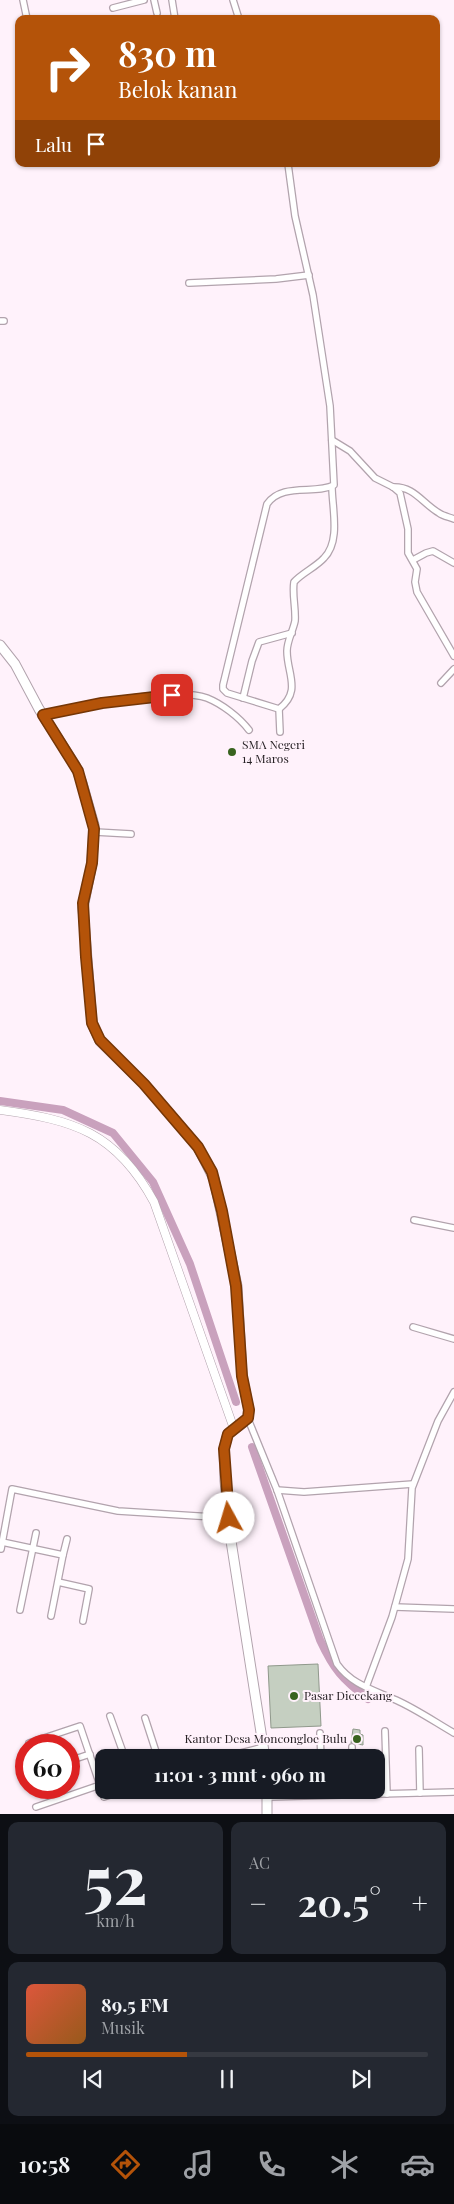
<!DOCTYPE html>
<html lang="id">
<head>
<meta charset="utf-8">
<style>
	:root { --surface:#171b24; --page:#242831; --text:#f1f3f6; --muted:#9ea1a6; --line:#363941; --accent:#b45309 }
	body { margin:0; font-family:"Playfair Display",serif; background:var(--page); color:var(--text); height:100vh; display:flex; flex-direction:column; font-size:19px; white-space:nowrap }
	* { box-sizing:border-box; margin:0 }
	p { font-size:16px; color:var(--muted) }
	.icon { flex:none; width:28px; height:28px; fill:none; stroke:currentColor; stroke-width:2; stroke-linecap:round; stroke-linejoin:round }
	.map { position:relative; height:1814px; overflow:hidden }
	.sheet { display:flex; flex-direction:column; gap:8px; padding:8px; background:#0d0f14; flex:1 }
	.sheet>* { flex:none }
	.banner { position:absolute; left:15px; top:15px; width:425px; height:152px; border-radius:10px; box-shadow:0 1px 4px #0004; background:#b45309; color:#fff; overflow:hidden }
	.speed { position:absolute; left:15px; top:1734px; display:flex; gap:10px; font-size:25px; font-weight:700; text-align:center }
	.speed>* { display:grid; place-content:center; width:65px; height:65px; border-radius:50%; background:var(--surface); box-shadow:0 1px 4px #0004; line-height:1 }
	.speed .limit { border:8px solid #d22; background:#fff; color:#111 }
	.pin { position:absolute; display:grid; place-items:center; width:42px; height:42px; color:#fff; margin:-21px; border-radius:10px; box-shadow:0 2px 8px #0006 }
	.me { position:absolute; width:55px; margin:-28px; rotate:354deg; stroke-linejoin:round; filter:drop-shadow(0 0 4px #0008) }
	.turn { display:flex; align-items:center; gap:18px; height:105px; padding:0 20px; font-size:22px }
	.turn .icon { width:65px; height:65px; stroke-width:2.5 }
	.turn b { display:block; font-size:35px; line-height:42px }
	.then { display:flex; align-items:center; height:48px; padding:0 20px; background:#0003; gap:10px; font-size:19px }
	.big { font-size:38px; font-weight:700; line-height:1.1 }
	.sheet .card { flex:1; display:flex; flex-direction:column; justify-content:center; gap:8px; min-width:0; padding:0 18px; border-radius:10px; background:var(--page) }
	.sheet .dial { align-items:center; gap:0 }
	.dial b { font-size:65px; line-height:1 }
	.song { display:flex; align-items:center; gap:15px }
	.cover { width:60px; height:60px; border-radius:8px; background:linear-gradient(135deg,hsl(10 70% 55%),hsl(30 70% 35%)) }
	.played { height:5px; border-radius:2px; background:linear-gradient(90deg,var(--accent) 40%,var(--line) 40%) }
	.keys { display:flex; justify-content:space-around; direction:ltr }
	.heat { display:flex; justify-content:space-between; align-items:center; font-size:28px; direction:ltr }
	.sheet .tiles { flex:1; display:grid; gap:8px; grid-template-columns:1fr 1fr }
	.card:last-child { grid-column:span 2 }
	.trip { position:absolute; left:95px; top:1749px; width:290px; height:50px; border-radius:10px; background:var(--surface); box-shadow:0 1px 4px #0004; font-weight:700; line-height:50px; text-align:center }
	.menu { display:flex; height:80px; justify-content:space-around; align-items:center; background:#090b0e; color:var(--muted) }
	.menu .icon { width:35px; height:35px }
	.menu .active { color:var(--accent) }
	.menu b { font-size:22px; color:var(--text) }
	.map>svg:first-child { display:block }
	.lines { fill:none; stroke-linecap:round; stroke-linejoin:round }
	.canal { stroke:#c9a1bd; stroke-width:8 }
	.building { fill:#c5cfc1; stroke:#90998c }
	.street-casing { stroke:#b2a3ad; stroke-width:8 }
	.secondary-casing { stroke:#b2a3ad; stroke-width:9 }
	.primary-casing { stroke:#b2a3ad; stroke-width:11 }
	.street { stroke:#fff; stroke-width:5.5 }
	.secondary { stroke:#fff; stroke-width:8 }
	.primary { stroke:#fff; stroke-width:9 }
	.route-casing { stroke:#753606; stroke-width:12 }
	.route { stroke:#b45309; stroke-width:9 }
	.poi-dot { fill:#39631f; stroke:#fff2fb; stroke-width:2 }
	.labels { text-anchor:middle; stroke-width:4; stroke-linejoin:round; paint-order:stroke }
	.poi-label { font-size:12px; fill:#272125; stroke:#fff2fb; text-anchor:start }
</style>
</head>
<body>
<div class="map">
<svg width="454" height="1814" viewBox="0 0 454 1814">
	<rect width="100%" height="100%" fill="#fff2fb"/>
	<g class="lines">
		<g class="canal">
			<path d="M0 1101 63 1110 113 1133 153 1182 190 1264 236 1402"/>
			<path d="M252 1447 320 1640C334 1670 342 1679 368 1699"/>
		</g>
	</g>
	<g class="building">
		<path d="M318 1664 321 1726 271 1728 268 1666Z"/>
		<path d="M353 1729 360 1730V1734L363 1735V1745L351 1743Z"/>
	</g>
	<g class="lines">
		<g class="street-casing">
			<g id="street">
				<path d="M23 0 27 19"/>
				<path d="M154 0 157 13"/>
				<path d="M172 0 175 19"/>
				<path d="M233 0 239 19"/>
				<path d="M113 8 144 0"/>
				<path d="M189 283 276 279 309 275"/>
				<path d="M0 321H4"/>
				<path d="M332 440 350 451 375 478 393 487 400 493 408 529V553L417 569 415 582 417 592 454 656"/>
				<path d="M393 487C414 486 422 503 439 513 443 516 449 517 454 519"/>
				<path d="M413 560 426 553 433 551 454 563"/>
				<path d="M441 683 454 669"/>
				<path d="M243 698 252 661 259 642 292 633"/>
				<path d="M279 709C302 691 287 674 287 651 287 641 293 631 295 621 296 608 292 595 294 582 302 573 316 567 324 558 341 541 332 508 332 487"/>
				<path d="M43 715C78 707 174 686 207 698 222 704 239 717 249 730"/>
				<path d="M280 732 279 709 227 693 223 689V685L267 504C282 482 315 495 334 485L330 406 313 295 295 216 288 164"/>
				<path d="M95 832 131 834"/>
				<path d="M414 1220 454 1228"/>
				<path d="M413 1327 454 1339"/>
				<path d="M248 1419 277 1490 337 1664C352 1685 374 1690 396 1700 416 1709 435 1722 454 1733"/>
				<path d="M277 1490 304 1492 413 1484"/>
				<path d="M2 1542 63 1555 51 1616"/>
				<path d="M1 1549 12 1489 118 1511 229 1518"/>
				<path d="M63 1555 67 1539"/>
				<path d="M58 1582 89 1589 83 1621"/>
				<path d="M395 1607 454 1609"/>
				<path d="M20 1610 36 1533"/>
				<path d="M366 1687 392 1617 408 1559 412 1488 438 1421 454 1392"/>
				<path d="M110 1716 125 1758"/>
				<path d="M145 1718 158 1758"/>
				<path d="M385 1731 387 1794"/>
				<path d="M320 1733 321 1758"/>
				<path d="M29 1743 80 1726 104 1797 126 1790"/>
				<path d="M352 1747V1758"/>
				<path d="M419 1749 420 1793"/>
				<path d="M221 1758 264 1747"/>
				<path d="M69 1761 90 1754"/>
				<path d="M267 1797 454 1792"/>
				<path d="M36 1807 100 1785"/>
			</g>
		</g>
		<g class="secondary-casing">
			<path id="secondary" d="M0 1110C74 1120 116 1132 154 1202L234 1429"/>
		</g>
		<g class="primary-casing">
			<g id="primary">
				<path d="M0 645 15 664 39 709 75 765 82 783 94 825 92 863 83 908 92 1023 100 1041 144 1084 198 1147 214 1179 237 1286 242 1376 249 1410 248 1419 228 1434 224 1449 225 1481 231 1541 265 1758"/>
				<path d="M267 1790V1814"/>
			</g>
		</g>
		<use href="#street" class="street"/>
		<use href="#secondary" class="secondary"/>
		<use href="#primary" class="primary"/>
	</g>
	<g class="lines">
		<g class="route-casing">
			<path id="route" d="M172 695 102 703 43 715 78 771 94 829 92 863 83 903 86 957 92 1023 100 1040 144 1084 198 1147 212 1172 222 1211 236 1286 242 1376 249 1410 248 1418 228 1434 224 1449 229 1518"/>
		</g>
		<use href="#route" class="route"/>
	</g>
	<g class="poi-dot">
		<circle cx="232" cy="752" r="5"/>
		<circle cx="294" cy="1696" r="5"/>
		<circle cx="357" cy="1739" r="5"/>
	</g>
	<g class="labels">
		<g class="poi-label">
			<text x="242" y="749">SMA Negeri<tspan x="242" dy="14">14 Maros</tspan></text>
			<text x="304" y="1700">Pasar Diccekang</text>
			<text x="347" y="1743" text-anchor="end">Kantor Desa Moncongloe Bulu</text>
		</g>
	</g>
</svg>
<div class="speed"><div class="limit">60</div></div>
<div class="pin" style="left:172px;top:695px;background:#d93025"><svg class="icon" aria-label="arrive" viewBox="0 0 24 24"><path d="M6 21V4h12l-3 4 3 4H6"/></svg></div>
<svg class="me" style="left:229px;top:1518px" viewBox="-20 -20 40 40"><circle r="19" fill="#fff"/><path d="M0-13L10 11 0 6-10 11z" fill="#b45309"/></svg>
<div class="trip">11:01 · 3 mnt · 960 m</div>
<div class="banner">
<div class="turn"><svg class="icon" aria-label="right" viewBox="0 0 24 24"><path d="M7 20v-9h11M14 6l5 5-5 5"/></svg><div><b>830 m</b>Belok kanan</div></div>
<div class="then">Lalu<svg class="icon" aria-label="arrive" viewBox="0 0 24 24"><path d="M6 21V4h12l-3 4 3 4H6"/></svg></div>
</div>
</div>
<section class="sheet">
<div class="tiles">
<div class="card dial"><b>52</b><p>km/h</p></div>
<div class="card"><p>AC</p>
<div class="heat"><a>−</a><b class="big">20.5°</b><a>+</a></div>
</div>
<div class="card">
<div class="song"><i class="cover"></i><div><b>89.5 FM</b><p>Musik</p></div></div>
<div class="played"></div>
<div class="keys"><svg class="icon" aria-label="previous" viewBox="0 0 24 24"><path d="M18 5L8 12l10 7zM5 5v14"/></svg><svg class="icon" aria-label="pause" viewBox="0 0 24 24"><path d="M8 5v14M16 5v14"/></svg><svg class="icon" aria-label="next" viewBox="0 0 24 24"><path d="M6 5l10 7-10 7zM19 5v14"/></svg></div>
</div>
</div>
</section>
<nav class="menu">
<b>10:58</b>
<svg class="icon active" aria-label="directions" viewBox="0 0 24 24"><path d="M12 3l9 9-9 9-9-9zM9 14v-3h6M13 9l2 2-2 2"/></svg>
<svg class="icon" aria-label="music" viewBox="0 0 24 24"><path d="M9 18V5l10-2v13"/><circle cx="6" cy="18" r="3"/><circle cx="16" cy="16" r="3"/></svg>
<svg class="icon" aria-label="phone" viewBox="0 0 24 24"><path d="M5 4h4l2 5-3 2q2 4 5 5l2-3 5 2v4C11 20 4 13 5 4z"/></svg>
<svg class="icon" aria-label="climate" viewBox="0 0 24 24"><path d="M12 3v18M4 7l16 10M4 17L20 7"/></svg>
<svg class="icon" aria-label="car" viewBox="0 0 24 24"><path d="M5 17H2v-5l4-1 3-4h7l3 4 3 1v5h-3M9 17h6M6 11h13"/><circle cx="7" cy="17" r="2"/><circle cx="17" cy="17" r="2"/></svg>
</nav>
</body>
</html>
